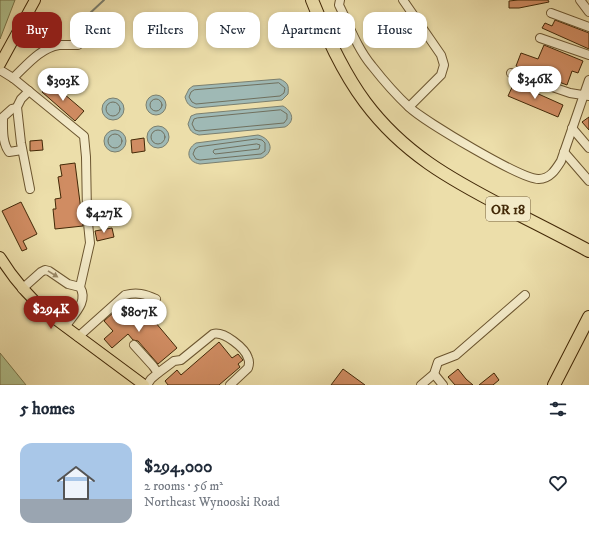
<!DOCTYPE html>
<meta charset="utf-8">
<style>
:root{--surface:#fff;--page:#f6f6f7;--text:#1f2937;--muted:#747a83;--line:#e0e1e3;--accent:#8f2418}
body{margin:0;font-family:"IM FELL DW Pica",serif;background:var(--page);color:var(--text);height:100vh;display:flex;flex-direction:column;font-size:15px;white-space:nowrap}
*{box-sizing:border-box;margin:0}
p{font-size:13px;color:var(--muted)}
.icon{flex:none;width:22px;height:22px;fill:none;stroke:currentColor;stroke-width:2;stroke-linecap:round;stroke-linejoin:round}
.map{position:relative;height:385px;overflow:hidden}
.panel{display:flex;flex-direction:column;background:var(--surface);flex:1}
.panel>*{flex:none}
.banner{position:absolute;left:12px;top:12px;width:565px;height:36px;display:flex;gap:8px}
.price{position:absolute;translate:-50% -34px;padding:0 9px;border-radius:14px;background:#fff;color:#222;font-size:13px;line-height:26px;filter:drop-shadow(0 1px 2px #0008)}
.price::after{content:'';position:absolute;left:50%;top:24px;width:12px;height:9px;margin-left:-6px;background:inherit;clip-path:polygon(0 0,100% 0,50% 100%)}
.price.on{background:var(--accent);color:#fff}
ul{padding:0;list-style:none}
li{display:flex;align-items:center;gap:12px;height:100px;padding:0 20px}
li+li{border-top:1px solid var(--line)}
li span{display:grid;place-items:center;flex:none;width:112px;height:80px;border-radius:12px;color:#555}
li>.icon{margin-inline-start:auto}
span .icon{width:48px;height:48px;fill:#fffc;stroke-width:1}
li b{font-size:17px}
h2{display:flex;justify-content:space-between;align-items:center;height:48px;padding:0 20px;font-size:17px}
.tag{padding:0 14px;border-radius:12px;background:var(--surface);box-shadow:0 2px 6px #0003;font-size:14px;line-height:36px}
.tag.on{background:var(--accent);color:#fff}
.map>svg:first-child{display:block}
.green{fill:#b1c28e;stroke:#7a754a}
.water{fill:#9fb9b5;stroke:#7a7f6f}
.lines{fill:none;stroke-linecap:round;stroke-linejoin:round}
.shore{stroke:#70705e;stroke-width:1}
.stream{stroke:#7a7f6f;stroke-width:2}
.building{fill:#d08c62;stroke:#422807}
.minor-casing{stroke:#6c5630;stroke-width:10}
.major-casing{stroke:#422807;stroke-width:12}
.highway-casing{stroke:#422807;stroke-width:14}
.minor{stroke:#f3eac8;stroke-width:8}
.major{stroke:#ecdeaa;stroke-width:10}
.highway{stroke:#ecdeaa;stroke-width:12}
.oneway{fill:#9a8968}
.labels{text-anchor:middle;stroke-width:4;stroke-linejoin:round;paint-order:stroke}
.shield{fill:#f3eac8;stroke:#776241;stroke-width:1}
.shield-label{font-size:14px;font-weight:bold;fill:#422807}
</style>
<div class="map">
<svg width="589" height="385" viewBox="0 0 589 385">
<rect width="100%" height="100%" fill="#ecdeaa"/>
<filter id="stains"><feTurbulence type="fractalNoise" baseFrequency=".005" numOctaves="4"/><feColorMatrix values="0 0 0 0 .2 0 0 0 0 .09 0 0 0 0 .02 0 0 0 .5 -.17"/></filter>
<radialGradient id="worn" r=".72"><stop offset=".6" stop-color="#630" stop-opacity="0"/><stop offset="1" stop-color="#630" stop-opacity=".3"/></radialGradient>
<g class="green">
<path d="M 0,0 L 15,0 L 0,39 Z"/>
<path d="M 0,353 L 26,385 L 0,385 Z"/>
</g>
<g class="water">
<path d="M 280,79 C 288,83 289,85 288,94 L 282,100 L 196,108 C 189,106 187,104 185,97 L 189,89 L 193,86 Z"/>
<circle cx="156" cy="105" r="10"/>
<circle cx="113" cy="109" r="11"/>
<path d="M 283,106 C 292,111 296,121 285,127 L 199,135 C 192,133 190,131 188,124 L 191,116 L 196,114 Z"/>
<circle cx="158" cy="137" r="11"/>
<circle cx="115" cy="141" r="11"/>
<path d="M 258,135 C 270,138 276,151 262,158 L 200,164 C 187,162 185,150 196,143 Z"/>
</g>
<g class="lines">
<g class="shore">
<path d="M 279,83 L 285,88 L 284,93 L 280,96 L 196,104 L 192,102 L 189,97 L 191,92 L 194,90 Z"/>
<circle cx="156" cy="105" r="6"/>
<circle cx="113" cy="109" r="7"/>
<path d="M 281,110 L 287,114 L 287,119 L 284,123 L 199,131 L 195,130 L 192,124 L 194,119 L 197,118 Z"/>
<circle cx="158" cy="137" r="7"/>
<circle cx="115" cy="141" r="7"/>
<path d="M 257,139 L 262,140 L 265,143 L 265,151 L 261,154 L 200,160 L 196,159 L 193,154 L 195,149 L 198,147 Z"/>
<path d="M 257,144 L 260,145 L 259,149 L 215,154 L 213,152 L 214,150 Z"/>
</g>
<path class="stream" d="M 88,15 L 104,0"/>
</g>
<g class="building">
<path d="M 518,0 L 548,0 L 549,2 L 519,8 L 509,8 L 509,1 Z"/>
<path d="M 555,20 L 589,33 L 589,49 L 542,28 L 545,23 L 552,26 Z"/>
<path d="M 544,45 L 583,61 L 578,73 L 572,71 L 567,85 L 516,66 L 521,53 L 538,59 Z"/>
<path d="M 50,82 L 84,111 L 75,121 L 42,92 Z"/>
<path d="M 514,83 L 563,105 L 558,117 L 508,96 Z"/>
<path d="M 589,117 L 589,130 L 582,122 Z"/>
<path d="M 144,138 L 145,151 L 132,153 L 131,140 Z"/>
<path d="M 42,140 L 43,150 L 30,151 L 30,141 Z"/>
<path d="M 75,163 L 83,226 L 55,229 L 53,209 L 56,209 L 55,199 L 61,198 L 58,177 L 62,176 L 60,165 Z"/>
<path d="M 21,202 L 37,234 L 23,241 L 27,249 L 22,251 L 2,211 Z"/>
<path d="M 112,228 L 114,237 L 97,241 L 95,231 Z"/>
<path d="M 126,301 L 144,322 L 150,316 L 177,348 L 158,364 L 138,341 L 133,340 L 128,334 L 112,348 L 104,339 L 113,331 L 104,321 Z"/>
<path d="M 219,342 L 232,358 L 238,354 L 243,360 L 238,364 L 240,367 L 219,385 L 168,385 L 165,381 L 177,370 L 181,375 Z"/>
<path d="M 343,369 L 365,385 L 331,385 Z"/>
<path d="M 458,369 L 466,379 L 473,385 L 455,385 L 448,377 Z"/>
<path d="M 494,373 L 499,380 L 493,385 L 479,385 Z"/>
</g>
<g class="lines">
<defs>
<g id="minor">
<path d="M 340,0 L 339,5 C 349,25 357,48 372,66 C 383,80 396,95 409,107 C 424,121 522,180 539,179 C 550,179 556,169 561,161 L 589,80"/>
<path d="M 403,0 L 441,55 L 444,65 L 441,75 L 409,107"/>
<path d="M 580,0 L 589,12"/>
<path d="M 551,13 L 589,27"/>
<path d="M 540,38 L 589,55"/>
<path d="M 0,70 L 13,78 L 84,136 L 86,157 L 87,213 L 90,243 L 80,287"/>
<path d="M 511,73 L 570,93 L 589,96"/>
<path d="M 13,78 C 26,66 40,48 59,45 C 65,45 72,45 78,45"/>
<path d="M 29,91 L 21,99 L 17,107 L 21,143 L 30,189"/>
<path d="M 17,108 L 12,109 L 3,117 C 3,128 2,143 9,152 L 22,150"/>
<path d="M 572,128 L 589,148"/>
<path d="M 564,152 L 589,181"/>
<path d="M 22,289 L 41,272 L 45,270 L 49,271 L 68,284 L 80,287 C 89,302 73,315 65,327"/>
<path d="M 78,337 L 125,295 C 137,292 145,294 156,299"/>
<path d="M 134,345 L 153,366 L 158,373"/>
<path d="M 434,374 L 443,385"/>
<path d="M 147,385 L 151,379 L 158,373 L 174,361 L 181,360 L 213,334 C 224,331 245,348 248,358 C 250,362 249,365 248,368 L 230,385"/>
<path d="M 421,385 L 434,374 L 438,362 L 456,355 L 525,295"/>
</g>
<g id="major">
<path d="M 0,64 L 35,0"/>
<path d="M 0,257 C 14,280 31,299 51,316 L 144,385"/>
</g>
<g id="highway">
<path d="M 312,0 C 326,35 342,71 365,102 C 403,153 450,179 506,208 C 533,222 561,236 589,251"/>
<path d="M 554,385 L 589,317"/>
</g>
</defs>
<use href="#minor" class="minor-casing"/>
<use href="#major" class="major-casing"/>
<use href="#highway" class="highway-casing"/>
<use href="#minor" class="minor"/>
<use href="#major" class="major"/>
<use href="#highway" class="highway"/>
</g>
<defs><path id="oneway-solid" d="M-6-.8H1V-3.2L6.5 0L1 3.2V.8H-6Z"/></defs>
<use class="oneway" href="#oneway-solid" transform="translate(53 274) rotate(32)"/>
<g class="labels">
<rect class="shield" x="486" y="197" width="44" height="24" rx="3"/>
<g class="shield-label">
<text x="508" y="214">OR 18</text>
</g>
</g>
<rect width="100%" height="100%" filter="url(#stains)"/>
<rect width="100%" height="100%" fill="url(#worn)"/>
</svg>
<b class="price" style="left:535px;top:100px">$346K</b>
<b class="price" style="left:63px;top:102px">$303K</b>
<b class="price" style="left:104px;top:234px">$427K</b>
<b class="price on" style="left:51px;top:330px">$294K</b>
<b class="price" style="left:139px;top:333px">$807K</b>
<div class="banner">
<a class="tag on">Buy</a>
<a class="tag">Rent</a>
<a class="tag">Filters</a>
<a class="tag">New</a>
<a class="tag">Apartment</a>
<a class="tag">House</a>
</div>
</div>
<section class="panel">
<h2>5 homes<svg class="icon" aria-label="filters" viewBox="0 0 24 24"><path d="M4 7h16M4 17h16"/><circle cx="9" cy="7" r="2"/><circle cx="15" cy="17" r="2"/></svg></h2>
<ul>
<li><span style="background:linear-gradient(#a9c7e8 70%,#9aa5b1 0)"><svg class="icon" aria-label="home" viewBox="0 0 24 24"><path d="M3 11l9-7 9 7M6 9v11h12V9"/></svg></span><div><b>$294,000</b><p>2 rooms · 56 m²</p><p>Northeast Wynooski Road</p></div><svg class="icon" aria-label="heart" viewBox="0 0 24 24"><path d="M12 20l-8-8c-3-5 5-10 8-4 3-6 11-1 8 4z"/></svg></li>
</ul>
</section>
